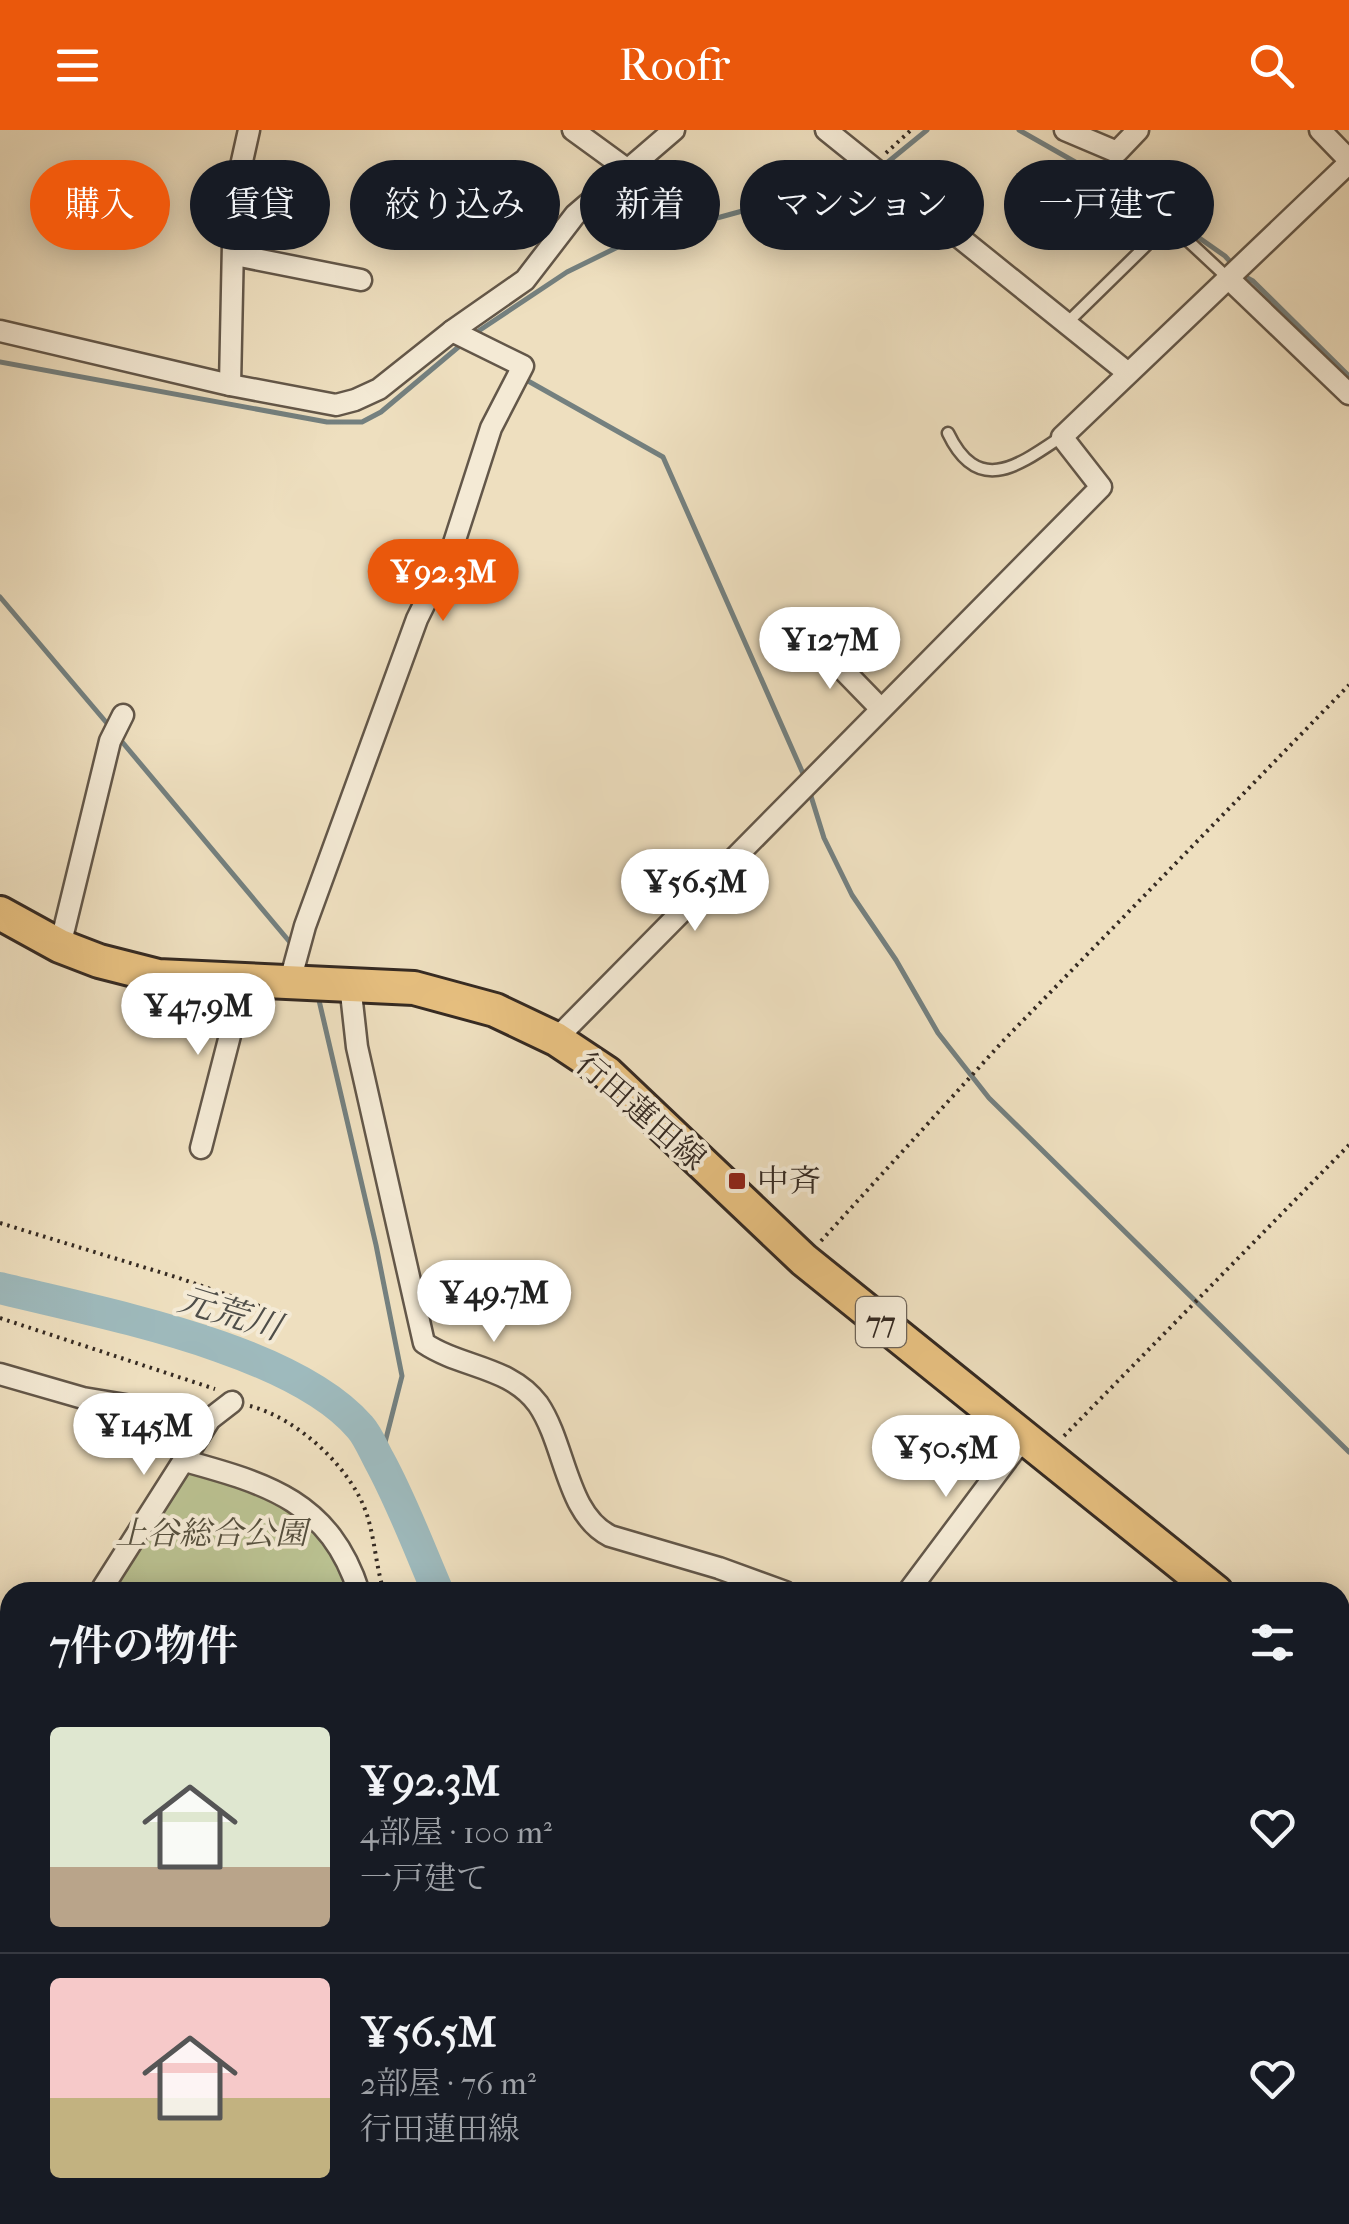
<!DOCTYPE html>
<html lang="ja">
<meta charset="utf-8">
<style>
:root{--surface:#171b24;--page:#20242c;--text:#f1f3f6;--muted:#9ea1a6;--line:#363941;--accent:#ea580c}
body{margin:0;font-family:"IM FELL French Canon","Noto Serif JP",serif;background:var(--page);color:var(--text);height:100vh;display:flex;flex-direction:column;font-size:38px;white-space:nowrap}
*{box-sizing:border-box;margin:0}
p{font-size:32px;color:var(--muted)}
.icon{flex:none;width:55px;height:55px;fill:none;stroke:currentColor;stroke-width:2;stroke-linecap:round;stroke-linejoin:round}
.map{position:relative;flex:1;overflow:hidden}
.sheet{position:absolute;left:0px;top:1452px;width:1350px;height:642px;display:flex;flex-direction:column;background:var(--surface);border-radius:30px 30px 0 0;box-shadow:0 5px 25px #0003}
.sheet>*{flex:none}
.banner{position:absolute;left:30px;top:30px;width:1290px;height:90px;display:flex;gap:20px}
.price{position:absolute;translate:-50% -85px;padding:0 22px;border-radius:35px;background:#fff;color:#222;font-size:32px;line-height:65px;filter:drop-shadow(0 2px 5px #0008)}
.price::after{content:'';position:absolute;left:50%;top:60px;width:30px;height:22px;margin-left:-15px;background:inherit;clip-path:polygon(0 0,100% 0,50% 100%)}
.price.selected{background:var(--accent);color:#fff}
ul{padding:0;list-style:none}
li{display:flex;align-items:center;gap:30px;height:250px;padding:0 50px}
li+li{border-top:2px solid var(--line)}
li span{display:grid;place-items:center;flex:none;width:280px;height:200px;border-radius:10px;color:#555}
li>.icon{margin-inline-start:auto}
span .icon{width:120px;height:120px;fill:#fffc;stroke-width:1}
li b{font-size:42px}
h2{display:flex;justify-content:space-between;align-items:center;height:120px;padding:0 50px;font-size:42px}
.tag{padding:0 35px;border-radius:45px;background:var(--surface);box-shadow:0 5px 25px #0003;font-size:35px;line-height:90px}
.tag.selected{background:var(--accent);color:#fff}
header{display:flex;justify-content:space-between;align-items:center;height:130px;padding:0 50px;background:var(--accent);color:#fff;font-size:45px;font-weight:600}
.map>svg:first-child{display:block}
.green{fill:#bac191;stroke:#78765a;stroke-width:2.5}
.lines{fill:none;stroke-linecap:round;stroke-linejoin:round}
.stream{stroke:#74807f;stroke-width:5}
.river{stroke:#9ebabd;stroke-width:32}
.service-casing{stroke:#635749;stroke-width:15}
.minor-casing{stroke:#635749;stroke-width:25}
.tertiary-casing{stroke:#635749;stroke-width:30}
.primary-casing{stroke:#352a22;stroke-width:38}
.path{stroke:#352a22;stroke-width:4;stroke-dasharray:2.5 5;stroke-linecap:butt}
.service{stroke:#f4ead5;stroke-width:10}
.minor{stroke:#f4ead5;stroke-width:20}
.tertiary{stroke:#f4ead5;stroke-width:25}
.primary{stroke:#e7c080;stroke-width:32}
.poi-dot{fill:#8f2418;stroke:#f4ead5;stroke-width:4}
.labels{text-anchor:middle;stroke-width:8;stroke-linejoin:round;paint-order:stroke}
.shield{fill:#f4ead5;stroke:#6e6458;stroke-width:2.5}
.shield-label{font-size:30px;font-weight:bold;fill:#352a22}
.street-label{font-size:32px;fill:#352a22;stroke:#f4ead5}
.poi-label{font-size:32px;fill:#352a22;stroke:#f4ead5;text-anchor:start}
.park-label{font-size:32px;font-style:italic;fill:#56503e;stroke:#f4ead5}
.water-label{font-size:35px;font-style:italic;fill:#4f4e49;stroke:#f4ead5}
</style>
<header><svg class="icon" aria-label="menu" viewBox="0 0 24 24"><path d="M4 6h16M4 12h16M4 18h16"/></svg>Roofr<svg class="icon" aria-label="search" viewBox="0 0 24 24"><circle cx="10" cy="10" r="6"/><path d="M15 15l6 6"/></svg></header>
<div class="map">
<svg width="1349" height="2094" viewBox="0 0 1349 2094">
<rect width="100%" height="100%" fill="#eedfbf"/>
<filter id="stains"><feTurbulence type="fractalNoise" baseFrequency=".002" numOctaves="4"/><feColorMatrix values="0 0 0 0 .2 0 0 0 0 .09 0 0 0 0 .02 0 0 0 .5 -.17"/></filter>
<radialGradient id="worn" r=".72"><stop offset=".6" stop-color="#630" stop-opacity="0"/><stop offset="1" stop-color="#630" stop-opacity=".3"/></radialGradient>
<g class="green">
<path d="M 185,1331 L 295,1370 L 358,1462 L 100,1462 Z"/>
<path d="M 10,1579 L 10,2085 L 1160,2085 L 1175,2094 L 0,2094 L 0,1589 Z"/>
</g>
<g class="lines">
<g class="stream">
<path d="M 1019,0 L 1158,79 L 1225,126 L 1235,137"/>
<path d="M 883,36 L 927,0"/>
<path d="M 1242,145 L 1253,151 L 1349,246"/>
<path d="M 474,204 L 567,142 L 626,113 L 746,80 L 848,64 L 874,43"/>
<path d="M 0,232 L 327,292 L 362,292 L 381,282 L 462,214"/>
<path d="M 521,247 L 663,327 L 805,648"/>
<path d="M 0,467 L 111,598"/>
<path d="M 118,607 L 294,817"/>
<path d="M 810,663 L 824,708 L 852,765 L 896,830 L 938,903 L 989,968 L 1349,1322"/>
<path d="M 318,866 L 376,1115 L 402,1246 L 380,1332"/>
<path d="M 0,2086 L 8,2094"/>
</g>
<g class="river">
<path d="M 0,1158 C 100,1183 292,1218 360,1297 C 368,1306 373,1319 379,1330 C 402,1372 419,1418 438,1462"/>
<path d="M 1234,2085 L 1248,2094"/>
</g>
<defs>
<g id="service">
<path d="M 1067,193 L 1169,93 L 1228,148"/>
<path d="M 948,303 C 978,366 1018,336 1061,307"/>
</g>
<g id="minor">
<path d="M 573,0 L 628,40"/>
<path d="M 826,0 L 1128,243"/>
<path d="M 1065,0 L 1117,22 L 1138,0"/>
<path d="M 1320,0 L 1349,30"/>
<path d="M 235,125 L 361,150"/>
<path d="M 1228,148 L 1349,264"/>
<path d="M 0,201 L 230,255 L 336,275 L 355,270 L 379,259 L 452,201 L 525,150 L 575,85 L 674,0"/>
<path d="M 230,255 L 234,67 L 249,0"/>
<path d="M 814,510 L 881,579"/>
<path d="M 60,816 L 110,611 L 123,585"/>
<path d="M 290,851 L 305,796 L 417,489 L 453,416 L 491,298 L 523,236 L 452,201"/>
<path d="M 350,854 L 357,917 L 424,1213 C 461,1238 510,1236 538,1274 C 566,1315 566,1384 610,1406 L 719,1438 L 785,1462"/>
<path d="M 556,909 L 1101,357 L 1062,307 L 1349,33"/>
<path d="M 201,1018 L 244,851"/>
<path d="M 0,1244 L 83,1268 L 210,1289"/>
<path d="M 185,1331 C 269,1354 330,1372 359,1462"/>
<path d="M 100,1462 L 210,1289 L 232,1272"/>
<path d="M 908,1462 L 1024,1307"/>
<path d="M 0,1596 L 10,1589"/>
</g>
<path id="tertiary" d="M 868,2085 L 870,2094"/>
<g id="primary">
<path d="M 0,783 L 60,816 L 99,831 L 158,846 L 414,858 L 495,880 L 556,909 L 607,943 L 804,1130 L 1216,1462"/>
<path d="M 1340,1561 L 1349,1567"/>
</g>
</defs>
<use href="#service" class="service-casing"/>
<use href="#minor" class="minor-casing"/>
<use href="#tertiary" class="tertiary-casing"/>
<use href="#primary" class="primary-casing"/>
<g class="path">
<path d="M 886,23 L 911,0"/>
<path d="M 0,1093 L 179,1148 L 288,1186"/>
<path d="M 821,1111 L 1004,910 L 1349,555"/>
<path d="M 0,1188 L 215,1259"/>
<path d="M 250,1276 C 297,1288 352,1338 367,1385 C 375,1410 376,1437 384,1462"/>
<path d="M 1064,1306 L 1349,1015"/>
<path d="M 1340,1486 L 1349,1477"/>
<path d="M 0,1787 L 10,1780"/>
<path d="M 0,1914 L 10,1924"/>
<path d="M 0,1971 L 10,1960"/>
<path d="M 0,1979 L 10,1989"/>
<path d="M 0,2003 L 9,2002"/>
<path d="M 1340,2077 L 1349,2082"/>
<path d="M 332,2085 L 335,2094"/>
<path d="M 1160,2085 L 1175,2094"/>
<path d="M 61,2094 L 64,2085"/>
<path d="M 770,2094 L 775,2085"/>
</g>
<use href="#service" class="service"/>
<use href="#minor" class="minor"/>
<use href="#tertiary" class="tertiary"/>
<use href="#primary" class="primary"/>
</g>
<rect class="poi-dot" x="727" y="1041" width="20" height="20" rx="5"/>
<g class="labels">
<rect class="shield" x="856" y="1167" width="50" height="50" rx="8"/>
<g class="shield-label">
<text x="881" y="1202">77</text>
</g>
<g class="street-label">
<text transform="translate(641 981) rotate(41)" y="11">行田蓮田線</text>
</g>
<g class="poi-label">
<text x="757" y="1062">中斉</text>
</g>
<g class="park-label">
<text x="211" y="1414">上谷総合公園</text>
</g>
<g class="water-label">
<text transform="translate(230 1183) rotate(17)" y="12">元荒川</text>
</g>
</g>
<rect width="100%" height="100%" filter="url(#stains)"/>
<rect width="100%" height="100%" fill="url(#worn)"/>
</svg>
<b class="price selected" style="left:443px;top:494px">¥92.3M</b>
<b class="price" style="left:830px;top:562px">¥127M</b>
<b class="price" style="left:695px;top:804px">¥56.5M</b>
<b class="price" style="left:198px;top:928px">¥47.9M</b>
<b class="price" style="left:494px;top:1215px">¥49.7M</b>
<b class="price" style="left:144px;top:1348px">¥145M</b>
<b class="price" style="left:946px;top:1370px">¥50.5M</b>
<div class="banner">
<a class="tag selected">購入</a>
<a class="tag">賃貸</a>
<a class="tag">絞り込み</a>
<a class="tag">新着</a>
<a class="tag">マンション</a>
<a class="tag">一戸建て</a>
</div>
<section class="sheet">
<h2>7件の物件<svg class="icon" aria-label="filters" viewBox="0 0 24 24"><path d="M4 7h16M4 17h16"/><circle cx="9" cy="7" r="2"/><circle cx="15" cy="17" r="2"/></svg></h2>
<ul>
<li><span style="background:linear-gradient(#dfe7d0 70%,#b9a48a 0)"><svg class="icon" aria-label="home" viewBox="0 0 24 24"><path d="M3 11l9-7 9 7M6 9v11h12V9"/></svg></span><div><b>¥92.3M</b><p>4部屋 · 100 m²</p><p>一戸建て</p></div><svg class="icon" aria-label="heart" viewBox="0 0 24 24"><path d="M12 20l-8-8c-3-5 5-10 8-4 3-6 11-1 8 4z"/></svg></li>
<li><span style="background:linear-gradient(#f6c9c9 60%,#c2b280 0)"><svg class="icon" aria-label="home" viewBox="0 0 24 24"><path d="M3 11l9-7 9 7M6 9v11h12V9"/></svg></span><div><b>¥56.5M</b><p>2部屋 · 76 m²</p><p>行田蓮田線</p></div><svg class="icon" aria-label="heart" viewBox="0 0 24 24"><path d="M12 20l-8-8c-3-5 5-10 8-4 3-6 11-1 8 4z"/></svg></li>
</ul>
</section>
</div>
